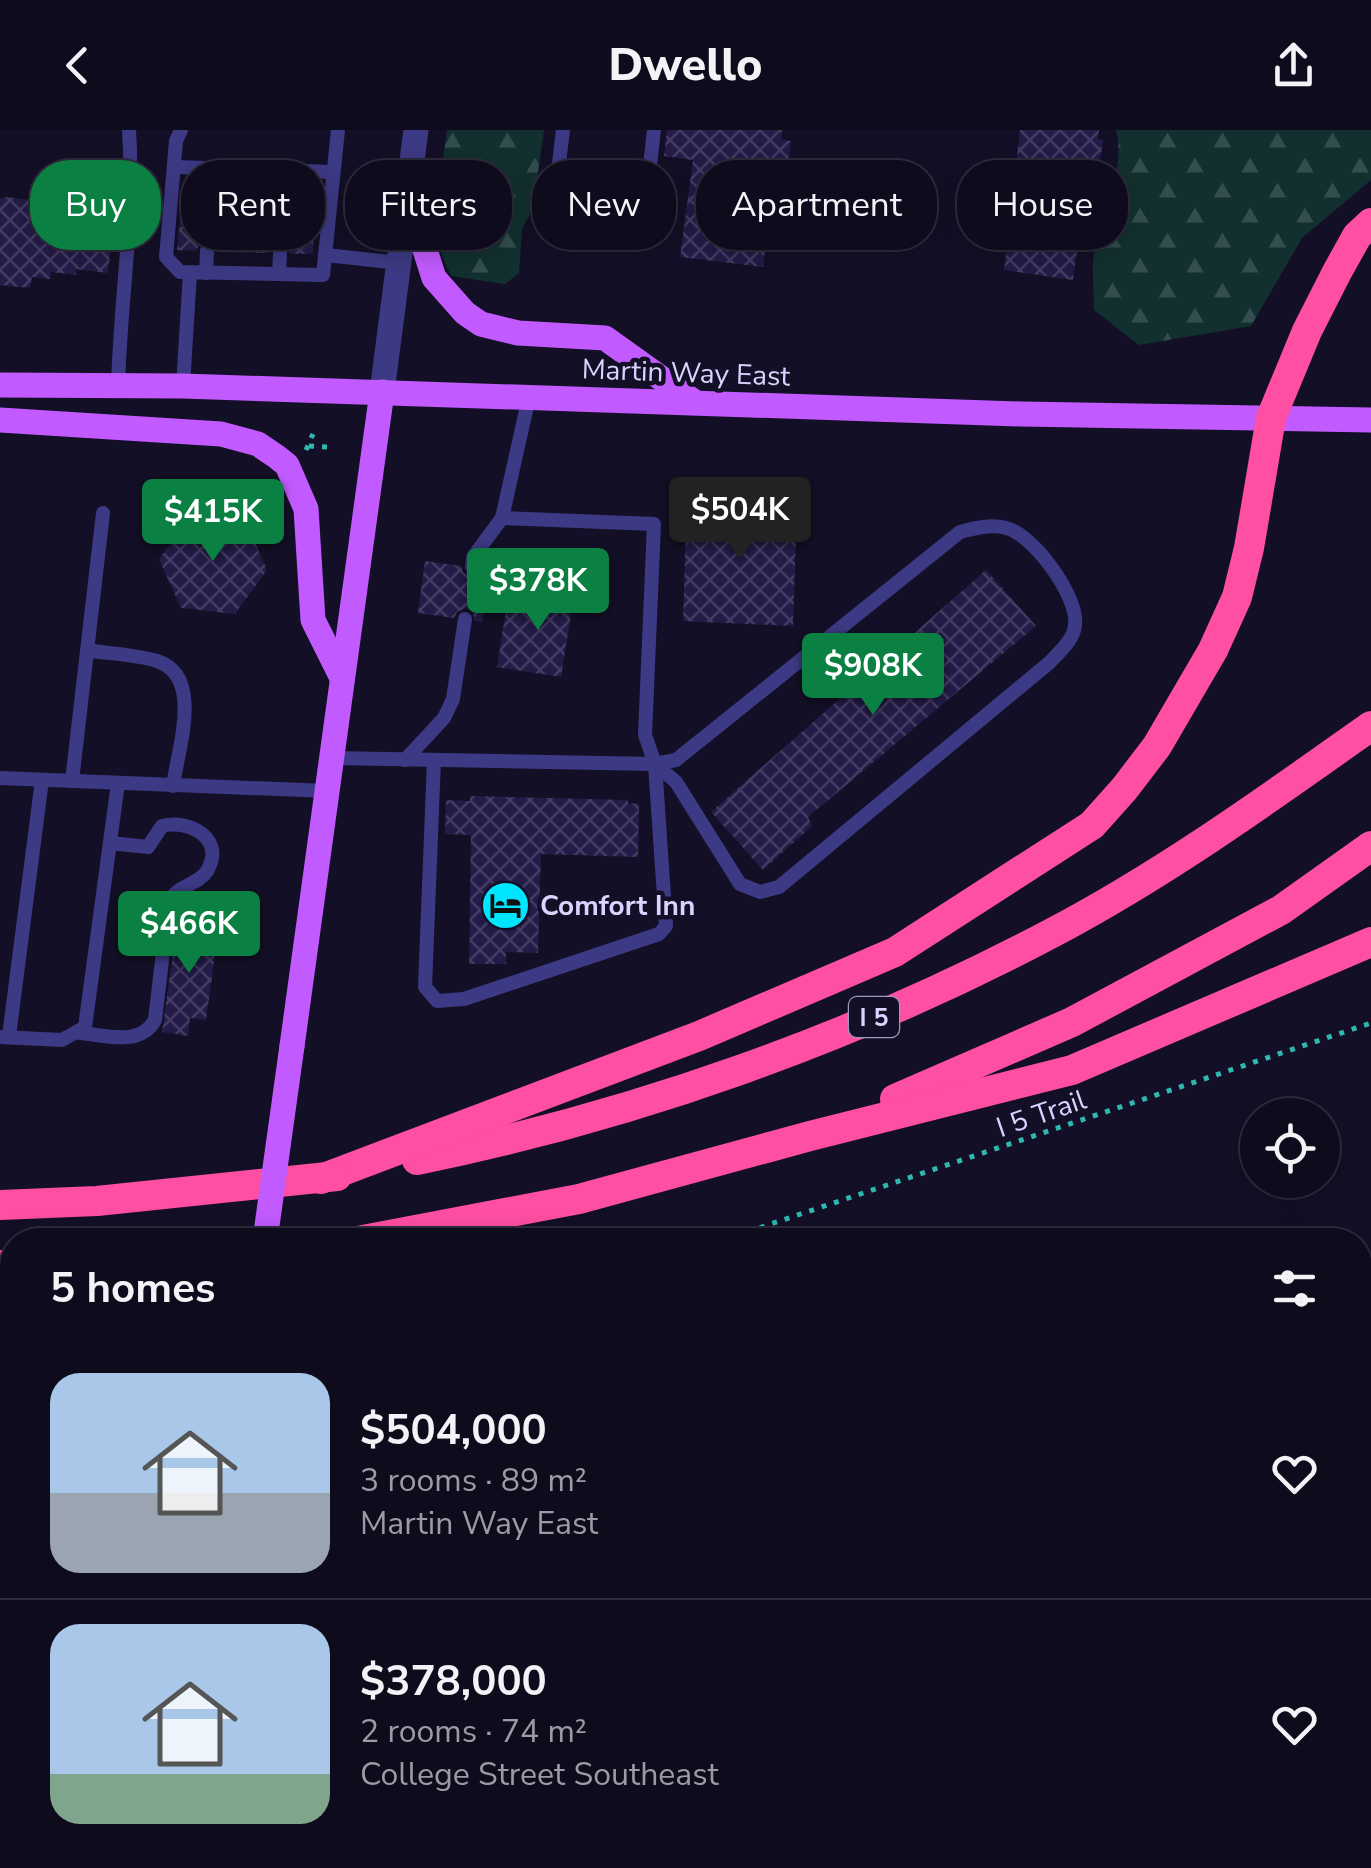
<!DOCTYPE html>
<meta charset="utf-8">
<style>
:root{--surface:#0e0b1c;--page:#171425;--text:#f1f3f6;--muted:#9b9ba3;--line:#2e2b3b;--accent:#0b8043}
body{margin:0;font-family:"Nunito Sans",sans-serif;background:var(--page);color:var(--text);height:100vh;display:flex;flex-direction:column;font-size:38px;white-space:nowrap}
*{box-sizing:border-box;margin:0}
p{font-size:32px;color:var(--muted)}
.icon{flex:none;width:55px;height:55px;fill:none;stroke:currentColor;stroke-width:2;stroke-linecap:round;stroke-linejoin:round}
.map{position:relative;flex:1;overflow:hidden}
.details{position:absolute;left:0px;top:1098px;width:1372px;height:642px;display:flex;flex-direction:column;background:var(--surface);border-radius:40px 40px 0 0;box-shadow:0 5px 25px #0003,0 0 0 2px var(--line)}
.details>*{flex:none}
.top-card{position:absolute;left:30px;top:30px;width:1312px;height:90px;display:flex;gap:20px}
.fabs{position:absolute;left:1240px;top:968px;display:grid;gap:20px}
.fabs a{display:grid;place-items:center;width:100px;height:100px;border-radius:50%;background:var(--surface);box-shadow:0 5px 25px #0003,0 0 0 2px var(--line);font-size:50px}
.price{position:absolute;translate:-50% -85px;padding:0 22px;border-radius:10px;background:var(--accent);color:#fff;font-size:32px;line-height:65px;filter:drop-shadow(0 2px 5px #0008)}
.price::after{content:'';position:absolute;left:50%;top:60px;width:30px;height:22px;margin-left:-15px;background:inherit;clip-path:polygon(0 0,100% 0,50% 100%)}
.price.on{background:#222;color:#fff}
ul{padding:0;list-style:none}
li{display:flex;align-items:center;gap:30px;height:250px;padding:0 50px}
li+li{border-top:2px solid var(--line)}
li span{display:grid;place-items:center;flex:none;width:280px;height:200px;border-radius:30px;color:#555}
li>.icon{margin-inline-start:auto}
span .icon{width:120px;height:120px;fill:#fffc;stroke-width:1}
li b{font-size:42px}
h2{display:flex;justify-content:space-between;align-items:center;height:120px;padding:0 50px;font-size:42px}
.tag{padding:0 35px;border-radius:40px;background:var(--surface);box-shadow:0 5px 25px #0003,0 0 0 2px var(--line);font-size:35px;line-height:90px}
.tag.on{background:var(--accent);color:#fff}
header{display:flex;justify-content:space-between;align-items:center;height:130px;padding:0 50px;background:var(--surface);font-size:45px;font-weight:800}
.map>svg:first-child{display:block}
.forest{fill:url(#forest-firs)}
.building{fill:url(#building-cross-hatch)}
.lines{fill:none;stroke-linecap:round;stroke-linejoin:round}
.path{stroke:#2fb8b0;stroke-width:5;stroke-dasharray:5 8;stroke-linecap:butt}
.service{stroke:#3d3a85;stroke-width:14}
.minor{stroke:#3d3a85;stroke-width:25}
.tertiary{stroke:#3d3a85;stroke-width:25}
.primary{stroke:#c25bff;stroke-width:25}
.motorway{stroke:#ff4fa3;stroke-width:30}
.primary-bridge{stroke:#c25bff;stroke-width:25}
.labels{text-anchor:middle;stroke-width:9;stroke-linejoin:round;paint-order:stroke}
.shield{fill:#130f26;stroke:#9e99be;stroke-width:2.5}
.shield-label{font-size:25px;font-weight:bold;fill:#d9d4ff}
.street-label{font-size:28px;fill:#d9d4ff;stroke:#130f26}
.poi-label{font-size:28px;font-weight:bold;fill:#d9d4ff;stroke:#130f26;text-anchor:start}
</style>
<header><svg class="icon" aria-label="back" viewBox="0 0 24 24"><path d="M15 5l-7 7 7 7"/></svg>Dwello<svg class="icon" aria-label="share" viewBox="0 0 24 24"><path d="M12 15V3M7 8l5-5 5 5M5 13v7h14v-7"/></svg></header>
<div class="map">
<svg width="1371" height="1738" viewBox="0 0 1371 1738">
<defs>
<pattern id="forest-firs" width="22" height="20" patternUnits="userSpaceOnUse" patternTransform="scale(2.5)"><rect width="22" height="20" fill="#12302f"/><path d="M5 1l3.5 6h-7zM16 11l3.5 6h-7z" fill="#344d4e"/></pattern>
<pattern id="building-cross-hatch" width="8" height="8" patternUnits="userSpaceOnUse" patternTransform="scale(2.5)"><rect width="8" height="8" fill="#241b47"/><path d="M0 0l8 8M0 8l8-8" fill="none" stroke="#433b63"/></pattern>
</defs>
<rect width="100%" height="100%" fill="#130f26"/>
<g class="forest">
<path d="M 447,0 L 544,0 L 533,78 L 522,99 L 519,143 L 505,154 L 451,146 L 432,102 Z"/>
<path d="M 1116,0 L 1371,0 L 1371,50 L 1302,108 L 1251,196 L 1139,215 L 1094,180 C 1094,159 1091,136 1095,116 C 1103,82 1126,34 1116,0 Z"/>
</g>
<g class="building">
<path d="M 667,0 L 782,0 L 781,10 L 791,11 L 785,60 L 772,58 L 763,137 L 680,127 L 693,30 L 664,26 Z"/>
<path d="M 1020,0 L 1099,0 L 1098,9 L 1103,10 L 1094,73 L 1090,73 L 1086,105 L 1079,104 L 1073,150 L 1004,140 Z"/>
<path d="M 6,67 L 115,80 L 108,143 L 76,139 L 76,145 L 51,142 L 50,149 L 32,147 L 30,158 L 0,155 L 0,69 Z"/>
<path d="M 182,68 L 199,69 L 203,77 L 210,80 L 218,76 L 221,69 L 271,71 L 276,79 L 283,82 L 293,72 L 314,73 L 313,124 L 291,124 L 286,116 L 280,113 L 272,118 L 269,123 L 218,122 L 213,113 L 206,110 L 199,115 L 196,121 L 177,120 Z"/>
<path d="M 687,368 L 797,372 L 793,496 L 683,491 Z"/>
<path d="M 193,383 L 245,390 L 267,440 L 235,484 L 181,478 L 159,429 Z"/>
<path d="M 425,431 L 461,436 L 463,442 L 470,447 L 477,446 L 482,439 L 488,440 L 482,492 L 475,491 L 472,481 L 466,478 L 457,482 L 454,488 L 418,483 Z"/>
<path d="M 986,440 L 1036,496 L 808,687 L 812,696 L 763,740 L 711,682 Z"/>
<path d="M 554,456 L 575,459 L 561,547 L 497,537 L 506,480 Z"/>
<path d="M 470,666 L 628,670 L 628,673 L 639,674 L 638,727 L 541,724 L 538,823 L 506,822 L 506,834 L 469,834 L 471,705 L 445,704 L 446,670 L 470,671 Z"/>
<path d="M 184,781 L 210,785 L 205,824 L 215,825 L 206,890 L 190,888 L 188,906 L 162,902 L 174,816 L 179,817 Z"/>
</g>
<g class="lines">
<g class="path">
<path d="M 309,316 L 327,317"/>
<path d="M 306,320 L 313,304"/>
<path d="M 723,1110 L 1371,893"/>
</g>
<g class="service">
<path d="M 181,0 L 176,11 L 166,127 L 180,142 L 323,145 L 338,0"/>
<path d="M 563,0 L 554,75 L 562,100 C 582,111 628,118 643,98 L 654,0"/>
<path d="M 174,37 L 333,42"/>
<path d="M 210,69 L 212,38"/>
<path d="M 282,71 L 283,41"/>
<path d="M 326,125 L 399,133"/>
<path d="M 206,143 L 207,121"/>
<path d="M 279,144 L 280,124"/>
<path d="M 183,256 L 190,142"/>
<path d="M 118,257 C 120,171 135,86 129,0"/>
<path d="M 472,437 L 473,427 L 502,388 L 529,267"/>
<path d="M 87,520 C 109,524 135,524 157,531 C 204,546 178,618 173,656"/>
<path d="M 332,628 L 655,634 L 676,630 L 960,402 C 975,398 991,394 1006,398 C 1033,404 1079,467 1075,495 C 1074,510 1059,522 1049,533 L 779,757 L 760,762 L 740,754 L 676,652 L 655,634"/>
<path d="M 405,630 L 444,588 L 453,569 L 465,489"/>
<path d="M 434,630 L 425,857 L 437,871 L 464,869 L 659,804 L 666,796 L 655,634 L 645,605 L 654,394 L 502,388"/>
<path d="M 0,648 L 327,661"/>
<path d="M 72,651 L 103,383"/>
<path d="M 80,903 C 106,905 140,917 155,890 L 169,771 C 178,755 198,755 207,741 C 226,709 190,689 162,696 L 148,717 L 110,713"/>
<path d="M 9,906 L 42,650"/>
<path d="M 0,907 L 62,910 L 85,897 L 118,653"/>
<path d="M 0,1380 L 9,1381 L 0,1483"/>
</g>
<path class="minor" d="M 469,1728 L 471,1738"/>
<g class="tertiary">
<path d="M 382,262 L 416,0"/>
<path d="M 0,1660 L 12,1662"/>
</g>
<g class="primary">
<path d="M 406,79 L 419,101 L 434,148 L 465,183 L 481,194 L 518,203 L 605,208 L 693,271"/>
<path d="M 0,255 L 183,256 L 1021,284 L 1371,290"/>
<path d="M 0,290 L 221,304 L 258,314 L 277,327 L 287,335 L 306,379 L 313,490 L 342,548"/>
<path d="M 292,916 L 382,262"/>
<path d="M 183,1738 L 184,1728"/>
</g>
<g class="motorway">
<path d="M 895,969 L 1072,892 L 1281,780 L 1371,716"/>
<path d="M 417,1030 C 637,985 854,908 1052,803 C 1164,744 1268,669 1371,596"/>
<path d="M 321,1049 L 699,906 L 895,822 L 1092,695 L 1125,658 L 1157,616 L 1213,520 L 1237,467 L 1249,418 L 1271,288 L 1307,201 L 1337,142 L 1357,106 L 1371,93"/>
<path d="M 0,1075 L 97,1071 L 337,1046"/>
<path d="M 363,1110 L 579,1069 L 810,1006 L 1072,940 L 1371,812"/>
<path d="M 0,1135 L 12,1135"/>
</g>
<path class="primary-bridge" d="M 265,1110 L 292,916"/>
</g>
<defs>
<symbol id="hotel-disc" viewBox="-11 -11 22 22"><circle r="9.5" fill="#00e5ff" stroke="#130f26"/><path d="M-6-4.5h1.5V1H6V5H4.5V3h-9V5H-6ZM-4 0a1.8 1.8 0 1 1 3.6 0ZM.5 0V-2.5h3Q6-2.5 6 0Z" fill="#111"/></symbol>
</defs>
<g fill-rule="evenodd">
<use href="#hotel-disc" x="478" y="748" width="55" height="55"/>
</g>
<g class="labels">
<rect class="shield" x="849" y="867" width="50" height="40" rx="8"/>
<g class="shield-label">
<text x="874" y="896">I 5</text>
</g>
<g class="street-label">
<text transform="translate(686 242) rotate(2)" y="10">Martin Way East</text>
<text transform="translate(1041 983) rotate(-19)" y="10">I 5 Trail</text>
</g>
<g class="poi-label">
<text x="540" y="785">Comfort Inn</text>
</g>
</g>
</svg>
<div class="fabs">
<a><svg class="icon" aria-label="locate" viewBox="0 0 24 24"><circle cx="12" cy="12" r="6"/><path d="M12 2v4M12 18v4M2 12h4M18 12h4"/></svg></a>
</div>
<b class="price on" style="left:740px;top:432px">$504K</b>
<b class="price" style="left:213px;top:434px">$415K</b>
<b class="price" style="left:538px;top:503px">$378K</b>
<b class="price" style="left:873px;top:588px">$908K</b>
<b class="price" style="left:189px;top:846px">$466K</b>
<div class="top-card">
<a class="tag on">Buy</a>
<a class="tag">Rent</a>
<a class="tag">Filters</a>
<a class="tag">New</a>
<a class="tag">Apartment</a>
<a class="tag">House</a>
</div>
<section class="details">
<h2>5 homes<svg class="icon" aria-label="filters" viewBox="0 0 24 24"><path d="M4 7h16M4 17h16"/><circle cx="9" cy="7" r="2"/><circle cx="15" cy="17" r="2"/></svg></h2>
<ul>
<li><span style="background:linear-gradient(#a9c7e8 60%,#9aa5b1 0)"><svg class="icon" aria-label="home" viewBox="0 0 24 24"><path d="M3 11l9-7 9 7M6 9v11h12V9"/></svg></span><div><b>$504,000</b><p>3 rooms · 89 m²</p><p>Martin Way East</p></div><svg class="icon" aria-label="heart" viewBox="0 0 24 24"><path d="M12 20l-8-8c-3-5 5-10 8-4 3-6 11-1 8 4z"/></svg></li>
<li><span style="background:linear-gradient(#a9c7e8 75%,#7fa58c 0)"><svg class="icon" aria-label="home" viewBox="0 0 24 24"><path d="M3 11l9-7 9 7M6 9v11h12V9"/></svg></span><div><b>$378,000</b><p>2 rooms · 74 m²</p><p>College Street Southeast</p></div><svg class="icon" aria-label="heart" viewBox="0 0 24 24"><path d="M12 20l-8-8c-3-5 5-10 8-4 3-6 11-1 8 4z"/></svg></li>
</ul>
</section>
</div>
